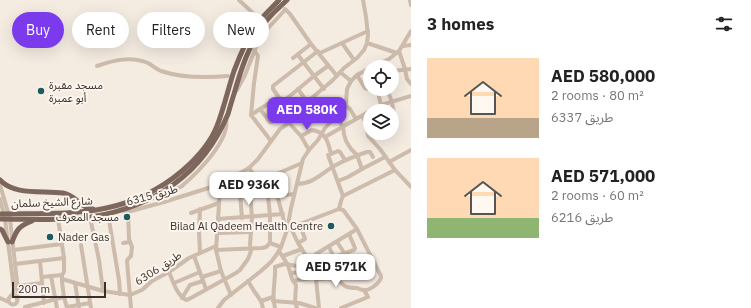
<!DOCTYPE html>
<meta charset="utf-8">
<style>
:root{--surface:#fff;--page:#f2f2f2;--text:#222;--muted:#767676;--accent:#7c3aed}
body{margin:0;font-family:"IBM Plex Sans","Noto Sans Arabic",sans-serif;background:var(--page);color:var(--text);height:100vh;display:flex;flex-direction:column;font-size:15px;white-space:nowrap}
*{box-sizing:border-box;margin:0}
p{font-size:13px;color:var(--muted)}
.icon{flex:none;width:22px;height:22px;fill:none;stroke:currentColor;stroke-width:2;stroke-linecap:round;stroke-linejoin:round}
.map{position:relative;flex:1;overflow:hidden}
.drawer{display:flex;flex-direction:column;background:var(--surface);width:340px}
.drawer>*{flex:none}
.banner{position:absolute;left:12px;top:12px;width:339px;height:36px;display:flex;gap:8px}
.controls{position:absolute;left:363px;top:60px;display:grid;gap:8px}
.controls a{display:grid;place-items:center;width:36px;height:36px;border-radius:50%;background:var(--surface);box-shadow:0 4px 16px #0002;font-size:20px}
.scale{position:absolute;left:12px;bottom:10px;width:94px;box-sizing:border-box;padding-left:4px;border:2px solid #3b302b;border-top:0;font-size:11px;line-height:14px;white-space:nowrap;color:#3b302b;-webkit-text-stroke:3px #fbf5ee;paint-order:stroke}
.price{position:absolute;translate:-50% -34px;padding:0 9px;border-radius:8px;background:#fff;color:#222;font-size:13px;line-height:26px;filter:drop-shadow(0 1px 2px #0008)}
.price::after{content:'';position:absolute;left:50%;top:24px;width:12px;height:9px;margin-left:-6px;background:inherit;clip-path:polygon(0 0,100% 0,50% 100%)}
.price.current{background:var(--accent);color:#fff}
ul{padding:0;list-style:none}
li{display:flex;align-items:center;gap:12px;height:100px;padding:0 16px}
li span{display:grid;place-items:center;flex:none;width:112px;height:80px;border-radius:0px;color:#555}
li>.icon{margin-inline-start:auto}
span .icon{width:48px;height:48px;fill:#fffc;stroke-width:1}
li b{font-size:17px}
h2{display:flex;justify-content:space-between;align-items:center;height:48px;padding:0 16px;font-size:17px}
.chip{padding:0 14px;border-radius:18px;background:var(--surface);box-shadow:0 4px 16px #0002;font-size:14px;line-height:36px}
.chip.current{background:var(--accent);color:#fff}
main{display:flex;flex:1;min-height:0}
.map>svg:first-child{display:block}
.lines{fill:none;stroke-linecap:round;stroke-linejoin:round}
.minor{stroke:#cdbbac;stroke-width:4}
.major{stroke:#7d675c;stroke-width:5}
.poi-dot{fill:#1f5a5e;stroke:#fbf5ee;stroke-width:1.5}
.labels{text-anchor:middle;stroke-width:4;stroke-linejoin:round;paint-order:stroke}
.poi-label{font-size:11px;fill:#3b302b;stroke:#fbf5ee;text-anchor:start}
.street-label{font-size:11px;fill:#3b302b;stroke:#fbf5ee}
</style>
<main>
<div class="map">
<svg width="411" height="308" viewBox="0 0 411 308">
<rect width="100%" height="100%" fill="#f4ebe1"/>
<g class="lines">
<g class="minor">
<path d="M 239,0 L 255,15 L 258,23"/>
<path d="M 410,0 L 411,5"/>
<path d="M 285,9 L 290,14 L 311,44 L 337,76"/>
<path d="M 342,43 L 354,60"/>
<path d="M 367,43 L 397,53"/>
<path d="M 403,46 L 411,45"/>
<path d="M 254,51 L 256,53 L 258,56 L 254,83 L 251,115 L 271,141"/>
<path d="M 318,51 L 273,86 L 273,89 L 280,99 L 282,101 L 285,100 L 314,76 L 328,66"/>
<path d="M 399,51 L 405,69 L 407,79 L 411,84"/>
<path d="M 320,53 L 368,31"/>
<path d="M 298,55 L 324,89"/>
<path d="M 293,58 L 311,44"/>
<path d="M 97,66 C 114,60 131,56 148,63 C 152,65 156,69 161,71 C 182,78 206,78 228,76"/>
<path d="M 372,67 L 389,59 L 399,51 L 411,31"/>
<path d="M 392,71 L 411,69"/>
<path d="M 340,72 L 351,81"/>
<path d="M 357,75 L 365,88 L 368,89 L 370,88"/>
<path d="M 298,89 L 307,102"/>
<path d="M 377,89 L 381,105"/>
<path d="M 387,89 L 392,102 L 396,128"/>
<path d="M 237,90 L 245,75 L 258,42 L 269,27 L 285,10"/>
<path d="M 345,105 L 350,109 L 356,119"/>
<path d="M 370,111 L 381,105 L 411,96"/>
<path d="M 251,115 L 260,109 L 268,104 L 269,104 L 279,116 L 272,122 L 270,122 L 260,109"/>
<path d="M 336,116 L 343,127 L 344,134 L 346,141 L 351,149 L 357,155 L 362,169"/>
<path d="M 362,116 L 366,123 L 368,136 L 380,149 L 395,170 L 411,187"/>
<path d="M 289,123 L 301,136 L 309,150"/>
<path d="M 301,136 L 312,130 C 326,132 328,141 331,154 L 338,151 L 340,152 L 345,160"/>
<path d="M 325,137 L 370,111"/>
<path d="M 328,155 L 343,196"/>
<path d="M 389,162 L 411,150"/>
<path d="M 249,168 C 252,172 255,177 257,182 C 258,184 259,188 260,191 C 266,198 286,195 294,194"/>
<path d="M 272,176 L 284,221"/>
<path d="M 257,181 L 265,179 L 302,163"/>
<path d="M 338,181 L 348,177 L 362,169 L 385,157"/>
<path d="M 221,184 L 241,191"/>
<path d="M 297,184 C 313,184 322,173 334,166 C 345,160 355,156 367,152 L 370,152 L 373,157"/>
<path d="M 0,185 L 10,219 L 18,291 L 17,299"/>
<path d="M 219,185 L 220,189 L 216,250 L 221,271 L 231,295"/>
<path d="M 246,191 L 249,184 L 255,179"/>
<path d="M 0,199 L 5,219 L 14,289 L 13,294 L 11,296"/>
<path d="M 164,202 C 164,201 164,200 165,199 C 166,196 178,188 182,186 C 197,173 231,140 226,118"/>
<path d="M 339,209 L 343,210 L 344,211 L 357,229 L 381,276 L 381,278 C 379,283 370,291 364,290 C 361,290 359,289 357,288 C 353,288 348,288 345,286 C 334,279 333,266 320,262 L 316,254 L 357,229"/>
<path d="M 339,209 L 341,201 L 343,196 L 395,170"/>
<path d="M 120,210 L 126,211 L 131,211 L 164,202 L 221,184 L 249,168 L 258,159 L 280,129 L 296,118 L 307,102 L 333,80 L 344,68 L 357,58 L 364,50 L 367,43 L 368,35 L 366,17 L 363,0"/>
<path d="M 128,211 L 129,239 L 132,247 L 131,256 L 128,259 L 127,261 L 131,308"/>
<path d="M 191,213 L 219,203"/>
<path d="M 108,214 L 119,280 L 120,294"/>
<path d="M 90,217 L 99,260 L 103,291"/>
<path d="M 58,219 L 64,258 L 64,272 L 62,275 L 62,282 L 64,297 L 67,308"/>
<path d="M 218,219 L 283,214"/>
<path d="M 289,224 L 298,243 L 313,267 L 316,279 L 319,308"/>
<path d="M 289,224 L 292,225 L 300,224 L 339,209"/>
<path d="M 217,233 L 251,232"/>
<path d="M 337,242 L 345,254"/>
<path d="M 123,243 L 130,242"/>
<path d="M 270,243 L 281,247"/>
<path d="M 298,243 L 305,239 L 300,224"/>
<path d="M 81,245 L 91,308"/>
<path d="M 329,247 L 341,272"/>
<path d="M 13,250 L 62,244"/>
<path d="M 216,250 L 262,248 L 266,247 L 270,243 L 270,216 L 268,195"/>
<path d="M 279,251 L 288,265 L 292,279 L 296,285 L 295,302 L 297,308"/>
<path d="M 200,253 L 199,231 L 200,209"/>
<path d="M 194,256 L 206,289"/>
<path d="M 283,256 L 302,249"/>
<path d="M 40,261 L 44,303"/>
<path d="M 15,264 L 64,258"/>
<path d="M 275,267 L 284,264 L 297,266 L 320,262 L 354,250 L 355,248 L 349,234"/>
<path d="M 275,267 C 276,281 271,294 275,308"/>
<path d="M 169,272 C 173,281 176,294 186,300 L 189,299 L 236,273 L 240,270 L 248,259 L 251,251 L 250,245 L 252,217 L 250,194 L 246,191 L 241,191 L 240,194 L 242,218"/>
<path d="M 291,273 L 332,270"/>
<path d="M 51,276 L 57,308"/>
<path d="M 42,277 L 62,275"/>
<path d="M 202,277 L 221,271"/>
<path d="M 62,279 L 103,291 L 130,295 L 142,290 L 152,281 L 169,272 L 189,258 L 216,246"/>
<path d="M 316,279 L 336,278"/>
<path d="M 248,281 L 254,291 L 261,301 L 263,308"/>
<path d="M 293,281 L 315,277"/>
<path d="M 75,283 L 79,308"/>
<path d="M 174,283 L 200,272"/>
<path d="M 18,286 L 42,283"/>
<circle cx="13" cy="300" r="4.5"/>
<path d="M 0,298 L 9,302"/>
<path d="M 182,298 L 190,285 L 203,281"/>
<path d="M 261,301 L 273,297"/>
<path d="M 273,301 L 299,303 L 315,308"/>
<path d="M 25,307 L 64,297"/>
<path d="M 67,307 L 90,303"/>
<path d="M 218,308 L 224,300 L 261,271 L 271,262 L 277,254 L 281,247 L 287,230 L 291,208 L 303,159 L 309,150 L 318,140 L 325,128 L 342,110 L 346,103 L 347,89 L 351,81 L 357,75 L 370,68"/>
<path d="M 341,308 L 368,297 L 364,290"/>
</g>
<g class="major">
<path d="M 0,180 C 14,196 44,190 63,193 C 76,195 80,208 93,209"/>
<path d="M 0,214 C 68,213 125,219 182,171 C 196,159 210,144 217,126 C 224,108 228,89 234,71 C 240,55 247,38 257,24 C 263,16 272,8 279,0"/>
<path d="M 0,219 C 30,219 61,221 91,217 C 154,207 203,174 228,114 C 230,107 232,100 234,94 C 241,69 249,45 264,24 C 270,15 279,8 287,0"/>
<path d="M 0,229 L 2,230 L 8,242"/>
<path d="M 12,242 C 17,229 19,226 32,221"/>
</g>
</g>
<g class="poi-dot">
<circle cx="41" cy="91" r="4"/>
<circle cx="127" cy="217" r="4"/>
<circle cx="331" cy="226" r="4"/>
<circle cx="50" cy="237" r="4"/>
</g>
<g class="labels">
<g class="poi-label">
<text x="49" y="89">مسجد مقبرة<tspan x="49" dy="13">أبو عمبرة</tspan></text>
<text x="119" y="221" text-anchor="end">مسجد المعرف</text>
<text x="323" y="230" text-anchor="end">Bilad Al Qadeem Health Centre</text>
<text x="58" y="241">Nader Gas</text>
</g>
<g class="street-label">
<text transform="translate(152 195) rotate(-15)" y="4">طريق 6315</text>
<text transform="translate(52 202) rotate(-2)" y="4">شارع الشيخ سلمان</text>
<text transform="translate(158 268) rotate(-33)" y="4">طريق 6306</text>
</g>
</g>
</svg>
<div class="controls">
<a><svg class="icon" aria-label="locate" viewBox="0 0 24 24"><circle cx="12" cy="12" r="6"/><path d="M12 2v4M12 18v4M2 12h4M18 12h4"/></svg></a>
<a><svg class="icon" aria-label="layers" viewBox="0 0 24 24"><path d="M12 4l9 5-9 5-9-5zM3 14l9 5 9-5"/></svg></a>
</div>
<div class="scale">200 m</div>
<b class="price current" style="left:307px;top:131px">AED 580K</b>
<b class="price" style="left:249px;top:206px">AED 936K</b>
<b class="price" style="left:336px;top:288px">AED 571K</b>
<div class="banner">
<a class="chip current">Buy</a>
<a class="chip">Rent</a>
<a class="chip">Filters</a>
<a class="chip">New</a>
</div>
</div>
<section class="drawer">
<h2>3 homes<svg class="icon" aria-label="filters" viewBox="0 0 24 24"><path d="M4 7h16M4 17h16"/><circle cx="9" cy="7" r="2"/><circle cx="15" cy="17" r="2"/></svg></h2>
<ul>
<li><span style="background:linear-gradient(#ffd9b3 75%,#b9a48a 0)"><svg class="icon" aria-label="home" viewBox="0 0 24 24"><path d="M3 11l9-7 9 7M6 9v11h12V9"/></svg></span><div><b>AED 580,000</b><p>2 rooms · 80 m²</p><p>طريق 6337</p></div></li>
<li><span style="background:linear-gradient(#ffd9b3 75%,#8fb573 0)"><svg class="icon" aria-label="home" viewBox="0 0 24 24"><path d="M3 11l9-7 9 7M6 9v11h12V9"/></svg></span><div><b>AED 571,000</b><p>2 rooms · 60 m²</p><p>طريق 6216</p></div></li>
</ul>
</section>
</main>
